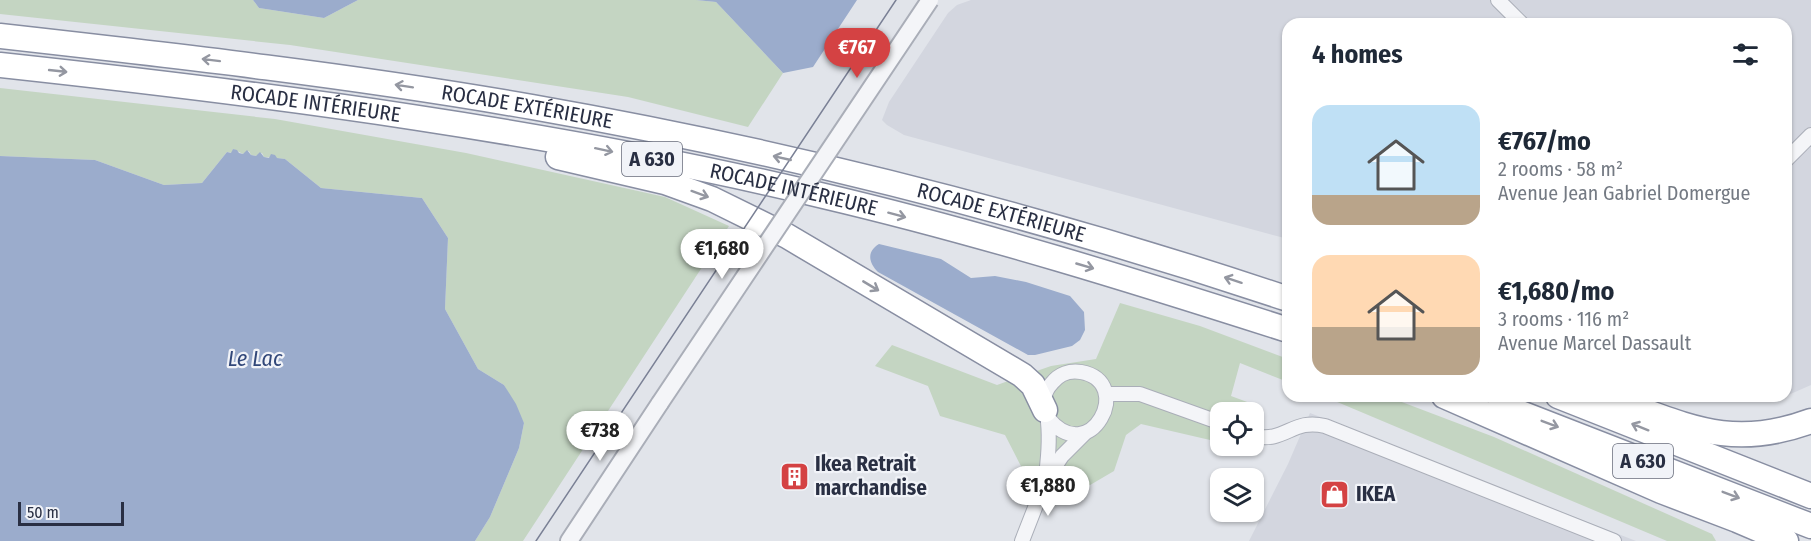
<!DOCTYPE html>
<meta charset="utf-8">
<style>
:root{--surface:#fff;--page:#f6f6f7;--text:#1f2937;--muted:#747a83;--accent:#d44243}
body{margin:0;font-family:"Fira Sans Condensed",sans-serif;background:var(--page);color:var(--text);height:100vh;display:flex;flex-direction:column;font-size:22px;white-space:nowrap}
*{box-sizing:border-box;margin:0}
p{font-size:20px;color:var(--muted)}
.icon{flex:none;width:33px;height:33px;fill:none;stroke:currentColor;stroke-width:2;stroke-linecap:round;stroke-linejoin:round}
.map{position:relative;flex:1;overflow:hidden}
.panel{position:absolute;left:1282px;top:18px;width:510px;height:384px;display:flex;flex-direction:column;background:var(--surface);border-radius:18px;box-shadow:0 2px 4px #0004}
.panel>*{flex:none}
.tools{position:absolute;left:1210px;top:402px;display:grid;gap:12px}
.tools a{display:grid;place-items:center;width:54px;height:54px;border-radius:12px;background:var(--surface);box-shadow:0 2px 4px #0004;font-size:30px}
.scale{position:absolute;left:18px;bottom:15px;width:106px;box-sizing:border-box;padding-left:6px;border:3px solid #292f43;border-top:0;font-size:16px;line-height:21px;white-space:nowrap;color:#292f43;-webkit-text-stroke:4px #f1f3f8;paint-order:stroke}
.price{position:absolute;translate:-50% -51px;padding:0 14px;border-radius:21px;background:#fff;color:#222;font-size:20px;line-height:39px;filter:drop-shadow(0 2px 3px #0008)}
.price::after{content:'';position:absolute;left:50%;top:36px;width:18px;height:14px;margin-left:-9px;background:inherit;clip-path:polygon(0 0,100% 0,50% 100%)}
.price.selected{background:var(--accent);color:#fff}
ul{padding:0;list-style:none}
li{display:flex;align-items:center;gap:18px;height:150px;padding:0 30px}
li span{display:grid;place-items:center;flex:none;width:168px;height:120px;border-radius:18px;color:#555}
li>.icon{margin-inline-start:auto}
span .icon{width:72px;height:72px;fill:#fffc;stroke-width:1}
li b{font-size:26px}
h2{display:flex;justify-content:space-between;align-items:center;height:72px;padding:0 30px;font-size:26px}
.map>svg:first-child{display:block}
.built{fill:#d3d6df}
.green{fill:#c4d5c2}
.water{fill:#9baccc}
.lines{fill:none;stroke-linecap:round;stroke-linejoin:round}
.minor-casing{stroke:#aaaeb8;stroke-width:16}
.tertiary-casing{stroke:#aaaeb8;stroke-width:20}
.motorway-casing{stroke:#888ea2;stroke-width:27}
.minor{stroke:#f4f5f8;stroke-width:14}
.tertiary{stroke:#f4f5f8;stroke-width:16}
.motorway{stroke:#fff;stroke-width:24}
.tram{stroke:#7a8095;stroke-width:1.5}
.tertiary-bridge-casing{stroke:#aaaeb8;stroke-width:20;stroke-linecap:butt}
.tertiary-bridge{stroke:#f4f5f8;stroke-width:16}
.oneway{stroke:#9497a1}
.labels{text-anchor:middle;stroke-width:4.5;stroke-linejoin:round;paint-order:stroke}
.shield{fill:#f1f3f8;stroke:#656a79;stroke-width:1.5}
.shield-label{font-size:20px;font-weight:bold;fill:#292f43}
.street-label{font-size:21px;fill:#292f43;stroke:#f1f3f8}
.poi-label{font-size:21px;font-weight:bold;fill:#292f43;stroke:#f1f3f8;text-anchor:start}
.water-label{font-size:22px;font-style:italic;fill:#314779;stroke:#f1f3f8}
</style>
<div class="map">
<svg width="1811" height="541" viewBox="0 0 1811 541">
<rect width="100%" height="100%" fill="#e1e4ea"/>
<g class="built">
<path d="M 971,0 L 1811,0 L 1811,385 L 1786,396 L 1786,24 L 1288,24 L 1288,239 L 904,135 L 887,125 L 882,120 L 889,102 L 948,13 L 957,5 Z"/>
<path d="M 1310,413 L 1636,541 L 1249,541 L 1288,464 Z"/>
</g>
<g class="green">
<path d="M 0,0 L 253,0 L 259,8 L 324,18 L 358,0 L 696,0 L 716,2 L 783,73 L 748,127 L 628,97 L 290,45 L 0,14 Z"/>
<path d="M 0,88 L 275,119 L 466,153 L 665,197 L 729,226 L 523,541 L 475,541 L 490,517 L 519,448 L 524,423 L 504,385 L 478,369 L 445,309 L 448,238 L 422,198 L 321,188 L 285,159 L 264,157 L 262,153 L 256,156 L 251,155 L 249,151 L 243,154 L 233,149 L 232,153 L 227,152 L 202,183 L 164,185 L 95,160 L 0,156 Z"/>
<path d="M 1120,303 L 1200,326 L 1288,359 L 1288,382 L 1240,363 L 1231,396 L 1258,406 L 1254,415 L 1254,412 L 1221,412 L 1221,435 L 1210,440 L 1141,424 L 1126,435 L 1114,471 L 1068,498 L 1023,470 L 1005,435 L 940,416 L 928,386 L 875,366 L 892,345 L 997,385 L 1051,366 L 1096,359 Z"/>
<path d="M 1323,396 L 1386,396 L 1494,437 L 1712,534 L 1716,541 L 1667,541 Z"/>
</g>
<g class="water">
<path d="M 253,0 L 358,0 L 324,18 L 259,8 Z"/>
<path d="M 696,0 L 857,0 L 813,67 L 783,73 L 716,2 Z"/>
<path d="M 233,149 L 237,150 L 239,153 L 243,154 L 247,150 L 251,155 L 256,156 L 260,152 L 264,157 L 269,158 L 271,154 L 275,155 L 277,158 L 285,159 L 321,188 L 422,198 L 448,238 L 445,309 L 478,369 L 504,385 L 516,404 L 524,423 L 519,448 L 490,517 L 475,541 L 0,541 L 0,156 L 95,160 L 164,185 L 202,183 L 227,152 L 231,153 Z"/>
<path d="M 879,244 L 941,259 L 971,278 L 995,276 L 1026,282 L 1070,296 L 1084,312 L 1085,330 L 1080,340 L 1072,346 L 1035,355 L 1028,355 L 878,272 C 869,263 866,252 879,244 Z"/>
</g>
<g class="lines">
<defs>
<g id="minor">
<path d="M 1498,0 L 1522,24"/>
<path d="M 1786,160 L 1811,135"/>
<path d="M 1106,394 L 1140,394 L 1221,423"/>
<path d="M 1254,436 C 1286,443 1292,418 1325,426 L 1614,541"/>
<path d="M 1045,482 C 1048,462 1050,442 1048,422 C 1048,414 1043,407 1044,399 C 1045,393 1048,387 1052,383 C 1059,374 1070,370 1081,372 C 1136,382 1090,470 1048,418"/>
<path d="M 1022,541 L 1045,482 L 1062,456 L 1085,433"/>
</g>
<path id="tertiary" d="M 569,541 L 660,403"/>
<g id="motorway">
<path id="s1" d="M 0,36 C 178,56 355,76 532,107 C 788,152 1041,216 1288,299"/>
<path id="s2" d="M 0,65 C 277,95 553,131 824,196 C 981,233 1135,281 1288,330"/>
<path d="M 558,157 L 665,182 L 712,199 L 787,236 L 1022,375 L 1033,385 L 1045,410"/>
<path d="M 1444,396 L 1661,491 L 1737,520 L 1786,541"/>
<path d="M 1558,396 L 1811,496"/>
<path d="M 1605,397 C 1683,423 1727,452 1811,421"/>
<path d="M 1500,405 L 1811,526"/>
</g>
</defs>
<use href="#minor" class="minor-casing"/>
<use href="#tertiary" class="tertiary-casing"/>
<use href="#motorway" class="motorway-casing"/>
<use href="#minor" class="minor"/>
<use href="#tertiary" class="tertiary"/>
<use href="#motorway" class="motorway"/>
<path class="tram" d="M 536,541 L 896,0"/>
<defs>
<path id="tertiary-bridge" d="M 660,403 L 930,0"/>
</defs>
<use href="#tertiary-bridge" class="tertiary-bridge-casing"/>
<use href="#tertiary-bridge" class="tertiary-bridge"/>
</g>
<defs><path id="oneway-shaft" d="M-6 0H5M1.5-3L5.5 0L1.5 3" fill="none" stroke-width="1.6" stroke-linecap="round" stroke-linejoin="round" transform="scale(1.5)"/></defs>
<g class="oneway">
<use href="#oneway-shaft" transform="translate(211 60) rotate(-173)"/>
<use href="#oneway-shaft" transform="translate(58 71) rotate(6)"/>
<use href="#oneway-shaft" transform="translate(404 86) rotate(-171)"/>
<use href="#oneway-shaft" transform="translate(604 150) rotate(12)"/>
<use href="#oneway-shaft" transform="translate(782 158) rotate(-167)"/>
<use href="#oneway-shaft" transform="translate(700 194) rotate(20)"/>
<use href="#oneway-shaft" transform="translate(897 215) rotate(15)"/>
<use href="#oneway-shaft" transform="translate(1085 266) rotate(16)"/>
<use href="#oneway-shaft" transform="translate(1233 280) rotate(-162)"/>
<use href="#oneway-shaft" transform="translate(871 286) rotate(31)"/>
<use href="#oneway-shaft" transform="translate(1550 424) rotate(21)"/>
<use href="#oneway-shaft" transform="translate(1640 427) rotate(-158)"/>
<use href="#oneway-shaft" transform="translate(1731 495) rotate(21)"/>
</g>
<defs>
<symbol id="building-square" viewBox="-11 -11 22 22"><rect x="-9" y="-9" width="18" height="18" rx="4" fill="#d44243" stroke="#f1f3f8"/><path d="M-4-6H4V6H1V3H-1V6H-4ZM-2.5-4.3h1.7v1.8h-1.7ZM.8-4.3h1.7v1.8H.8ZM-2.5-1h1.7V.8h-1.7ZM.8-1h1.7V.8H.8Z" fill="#fff"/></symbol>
<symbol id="shop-square" viewBox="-11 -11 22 22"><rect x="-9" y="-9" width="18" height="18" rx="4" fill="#d44243" stroke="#f1f3f8"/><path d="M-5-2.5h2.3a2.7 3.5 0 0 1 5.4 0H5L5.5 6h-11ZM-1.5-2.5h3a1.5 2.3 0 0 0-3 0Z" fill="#fff"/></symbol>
</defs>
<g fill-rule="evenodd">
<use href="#building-square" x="778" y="460" width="33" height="33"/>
<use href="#shop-square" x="1318" y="478" width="33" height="33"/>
</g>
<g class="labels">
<g class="shield">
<rect x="622" y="142" width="60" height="34" rx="4.5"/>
<rect x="1613" y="444" width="60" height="34" rx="4.5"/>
</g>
<g class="shield-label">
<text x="652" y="166">A 630</text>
<text x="1643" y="468">A 630</text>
</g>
<g class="street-label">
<text dy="7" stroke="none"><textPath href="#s2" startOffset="318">ROCADE INTÉRIEURE</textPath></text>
<text dy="7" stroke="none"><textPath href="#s1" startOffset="532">ROCADE EXTÉRIEURE</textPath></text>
<text dy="7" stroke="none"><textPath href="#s2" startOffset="804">ROCADE INTÉRIEURE</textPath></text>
<text dy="7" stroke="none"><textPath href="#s1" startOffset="1018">ROCADE EXTÉRIEURE</textPath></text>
</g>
<g class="poi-label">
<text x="815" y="471">Ikea Retrait<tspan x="815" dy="24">marchandise</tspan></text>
<text x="1356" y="501">IKEA</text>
</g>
<g class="water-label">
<text x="255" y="366">Le Lac</text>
</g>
</g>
</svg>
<div class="tools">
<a><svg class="icon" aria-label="locate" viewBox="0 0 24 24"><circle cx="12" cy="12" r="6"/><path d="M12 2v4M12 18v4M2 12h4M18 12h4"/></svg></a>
<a><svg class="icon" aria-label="layers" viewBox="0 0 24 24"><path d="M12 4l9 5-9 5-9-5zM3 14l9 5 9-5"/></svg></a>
</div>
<div class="scale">50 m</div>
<b class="price selected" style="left:857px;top:79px">€767</b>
<b class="price" style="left:722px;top:280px">€1,680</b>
<b class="price" style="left:600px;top:462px">€738</b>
<b class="price" style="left:1048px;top:517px">€1,880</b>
<section class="panel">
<h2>4 homes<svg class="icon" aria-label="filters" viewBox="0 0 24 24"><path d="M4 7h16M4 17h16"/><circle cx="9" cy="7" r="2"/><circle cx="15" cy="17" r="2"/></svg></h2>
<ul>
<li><span style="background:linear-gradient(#bfe0f5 75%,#b9a48a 0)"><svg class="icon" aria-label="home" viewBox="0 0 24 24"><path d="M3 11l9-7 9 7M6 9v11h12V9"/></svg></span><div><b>€767/mo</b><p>2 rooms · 58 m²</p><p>Avenue Jean Gabriel Domergue</p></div></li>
<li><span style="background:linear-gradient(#ffd9b3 60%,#b9a48a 0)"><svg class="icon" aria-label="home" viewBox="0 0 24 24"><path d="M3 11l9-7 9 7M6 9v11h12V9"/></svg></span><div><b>€1,680/mo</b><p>3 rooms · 116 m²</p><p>Avenue Marcel Dassault</p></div></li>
</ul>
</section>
</div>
